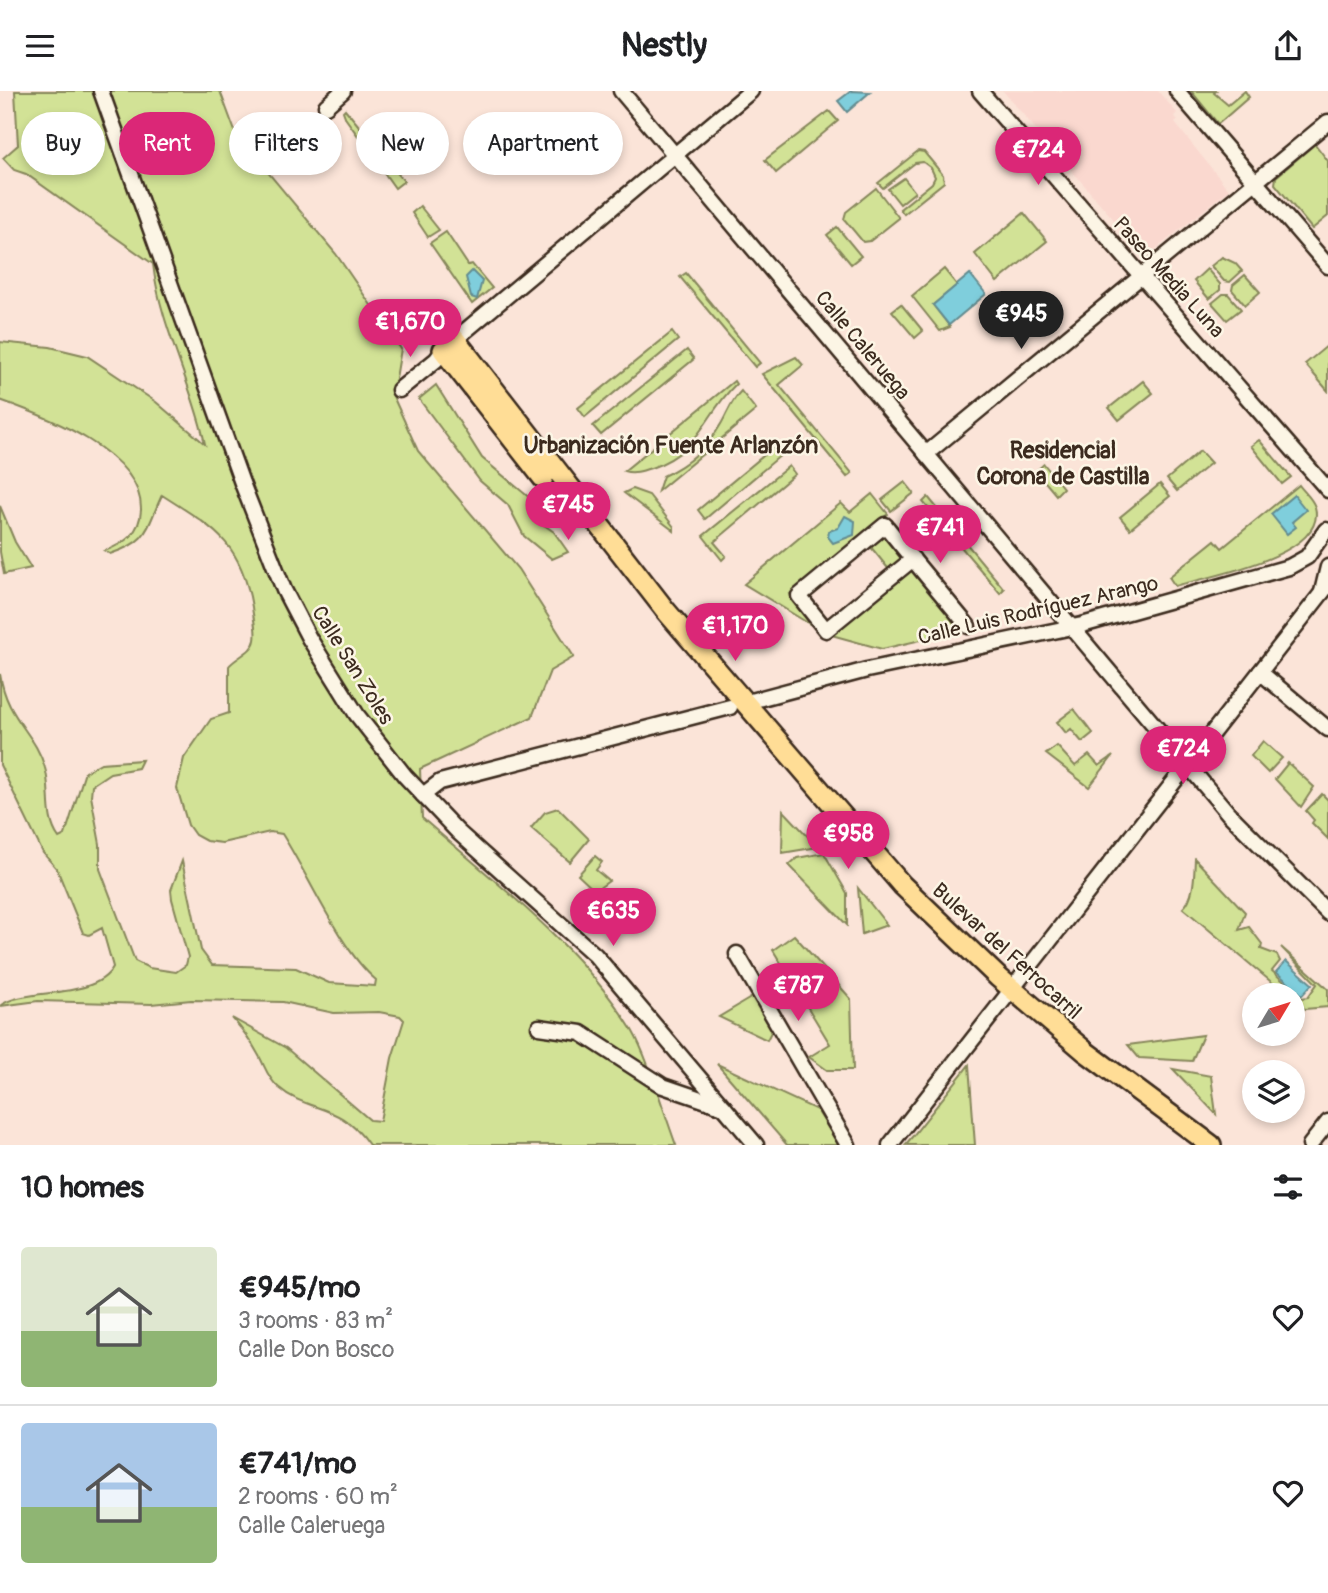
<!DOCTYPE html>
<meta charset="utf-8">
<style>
:root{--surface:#fff;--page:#f2f2f2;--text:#202124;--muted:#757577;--line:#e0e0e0;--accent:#db2777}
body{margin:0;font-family:Pangolin,sans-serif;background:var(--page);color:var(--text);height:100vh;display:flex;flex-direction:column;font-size:26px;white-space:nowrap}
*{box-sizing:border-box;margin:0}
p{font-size:23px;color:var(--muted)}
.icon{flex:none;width:38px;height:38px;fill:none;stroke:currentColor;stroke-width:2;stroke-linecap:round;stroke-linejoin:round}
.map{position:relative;height:1054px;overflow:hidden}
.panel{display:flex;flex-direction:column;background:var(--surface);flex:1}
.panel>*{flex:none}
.banner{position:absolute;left:21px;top:21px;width:700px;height:63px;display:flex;gap:14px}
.needle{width:46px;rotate:52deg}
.controls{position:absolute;left:1242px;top:892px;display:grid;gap:14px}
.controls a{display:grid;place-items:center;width:63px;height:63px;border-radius:50%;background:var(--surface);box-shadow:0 4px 10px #0003;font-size:35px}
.price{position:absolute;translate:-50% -60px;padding:0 16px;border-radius:24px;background:var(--accent);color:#fff;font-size:23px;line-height:46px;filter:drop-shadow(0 2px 4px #0008)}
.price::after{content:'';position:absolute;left:50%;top:42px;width:21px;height:16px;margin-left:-10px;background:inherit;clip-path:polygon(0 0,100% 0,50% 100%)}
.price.current{background:#222;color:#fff}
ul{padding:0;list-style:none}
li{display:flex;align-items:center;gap:21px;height:175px;padding:0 21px}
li+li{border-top:2px solid var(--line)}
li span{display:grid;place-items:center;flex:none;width:196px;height:140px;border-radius:7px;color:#555}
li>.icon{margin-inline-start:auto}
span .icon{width:84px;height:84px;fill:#fffc;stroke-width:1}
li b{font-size:30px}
h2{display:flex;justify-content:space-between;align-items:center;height:84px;padding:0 21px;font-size:30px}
.pill{padding:0 24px;border-radius:32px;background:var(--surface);box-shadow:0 4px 10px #0003;font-size:24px;line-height:63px}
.pill.current{background:var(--accent);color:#fff}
header{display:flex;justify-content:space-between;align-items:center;height:91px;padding:0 21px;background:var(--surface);font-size:32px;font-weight:700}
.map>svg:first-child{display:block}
.built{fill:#fad8cf}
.green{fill:#d2e296;stroke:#86865a;stroke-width:2}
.water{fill:#7fcedc;stroke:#648c90;stroke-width:2}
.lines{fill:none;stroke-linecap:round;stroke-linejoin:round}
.minor-casing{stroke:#3b2a1e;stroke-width:19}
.major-casing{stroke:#3b2a1e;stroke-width:24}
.minor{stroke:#fcf5e5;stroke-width:14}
.major{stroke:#ffdd96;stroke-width:19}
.labels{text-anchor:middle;stroke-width:5;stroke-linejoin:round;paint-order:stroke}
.street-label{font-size:21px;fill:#3b2a1e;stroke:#fcf5e5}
.neighbourhood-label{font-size:23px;font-weight:bold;fill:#3b2a1e;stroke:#fcf5e5}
</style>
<header><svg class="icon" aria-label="menu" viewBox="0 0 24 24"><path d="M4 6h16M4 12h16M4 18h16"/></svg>Nestly<svg class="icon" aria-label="share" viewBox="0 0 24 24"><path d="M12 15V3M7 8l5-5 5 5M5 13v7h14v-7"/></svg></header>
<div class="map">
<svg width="1328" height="1054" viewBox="0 0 1328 1054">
<rect width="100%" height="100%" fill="#fbe4d8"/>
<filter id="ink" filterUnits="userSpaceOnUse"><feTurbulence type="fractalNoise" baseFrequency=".0143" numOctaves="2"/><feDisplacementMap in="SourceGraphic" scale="14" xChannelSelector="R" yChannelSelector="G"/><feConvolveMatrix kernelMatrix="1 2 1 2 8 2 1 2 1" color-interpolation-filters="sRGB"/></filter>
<g filter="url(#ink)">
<path class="built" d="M 1003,0 L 1158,0 L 1177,22 L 1174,25 L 1178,29 L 1175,32 L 1229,99 L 1146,166 Z"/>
<g class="green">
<path d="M 15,0 L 220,0 L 236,43 L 336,163 L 401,258 L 393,305 L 418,360 L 518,478 L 574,566 L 550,580 L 532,626 L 420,678 L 422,727 C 496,792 579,854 632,939 C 648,966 664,1022 676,1054 L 369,1054 C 339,1010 309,1023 278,996 C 267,986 265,975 258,963 C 251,950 242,938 232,927 L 286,957 L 370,1029 L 380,1030 L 392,967 L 404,929 L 400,925 L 379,921 L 334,922 L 283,911 L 191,909 L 151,913 L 38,910 L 0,915 C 21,896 95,910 113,876 L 102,837 L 89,844 L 83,842 L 57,778 L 43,762 L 0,674 L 0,583 C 7,629 35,641 45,677 C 52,699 44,727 59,747 L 65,744 L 85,681 L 101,672 L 142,669 L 138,677 L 110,682 L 92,694 L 91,705 L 100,753 L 100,778 L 135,870 L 149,877 L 176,881 L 186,874 L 188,866 L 172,808 L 171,799 L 182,770 L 201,859 L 212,874 L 296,877 L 329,892 L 375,895 L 376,889 C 340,859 309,785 282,743 L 270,741 L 222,752 L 206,750 L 195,744 L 188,734 L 177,697 L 184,667 L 211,628 L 229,622 L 229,575 C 236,566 253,561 255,549 C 257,539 253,526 252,516 C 241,451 215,438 162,404 C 146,438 150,450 110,463 L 105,460 C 125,452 140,442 141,419 C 142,361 45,325 0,309 L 0,251 L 50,256 L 87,265 L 156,311 L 205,353 C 192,292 160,235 153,173 L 26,83 L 14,79 L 3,67 L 18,54 Z"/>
<path d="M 1191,0 L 1216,0 L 1214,2 L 1228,14 L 1245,0 L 1249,6 L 1218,33 Z"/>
<path d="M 345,18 L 404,90 L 395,97 L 346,28 L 343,20 Z"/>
<path d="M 829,20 L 838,30 L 776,82 L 765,69 Z"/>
<path d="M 1315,53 L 1328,70 L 1328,125 L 1312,138 L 1275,93 L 1276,86 Z"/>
<path d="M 918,60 L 924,61 L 943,84 L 944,91 L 904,123 L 900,118 L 932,92 L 935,86 L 931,77 L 923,71 L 915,72 L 883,97 L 878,92 Z"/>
<path d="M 904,87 L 915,101 L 900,113 L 888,98 Z"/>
<path d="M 876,97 L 899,127 L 870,150 L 863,151 L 844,128 L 846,121 Z"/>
<path d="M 420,115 L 439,139 L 428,146 L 412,122 Z"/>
<path d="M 1024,122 L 1047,150 L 997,191 L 975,163 Z"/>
<path d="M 837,136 L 861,165 L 851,173 L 827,144 Z"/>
<path d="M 446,141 L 468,174 L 472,173 L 492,197 L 472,213 L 430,152 Z"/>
<path d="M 1222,166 L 1235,172 L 1242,180 L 1230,191 L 1224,190 L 1211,175 Z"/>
<path d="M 944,178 L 957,194 L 933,214 L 950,236 L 940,240 L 912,205 Z"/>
<path d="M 1207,178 L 1220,193 L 1220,199 L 1209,208 L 1194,190 Z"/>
<path d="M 686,182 L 760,272 L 755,276 L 680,186 Z"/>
<path d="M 1245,184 L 1260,201 L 1245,214 L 1232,199 L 1233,194 Z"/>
<path d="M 1223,203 L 1228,203 L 1241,218 L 1227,229 L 1212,212 Z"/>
<path d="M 901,213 L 923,240 L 915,247 L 892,220 Z"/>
<path d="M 672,241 L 678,249 L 585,326 L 578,317 Z"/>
<path d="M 1328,254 L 1328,300 L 1305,273 Z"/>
<path d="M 687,259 L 694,268 L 601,344 L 593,335 Z"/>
<path d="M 796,266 L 803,274 L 779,294 L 852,382 L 847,386 L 762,283 Z"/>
<path d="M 734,290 L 736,293 C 703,325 702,359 651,377 C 642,380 633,383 624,380 Z"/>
<path d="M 1143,290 L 1153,302 L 1119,329 L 1109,317 Z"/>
<path d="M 436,294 L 482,367 L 531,408 L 540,431 L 554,441 L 568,461 L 552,468 L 524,445 L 508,414 L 480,390 L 419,308 Z"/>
<path d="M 741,300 L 756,319 L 658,400 L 663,385 C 687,374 708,356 721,333 C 728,321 731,310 741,300 Z"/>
<path d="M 1259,349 L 1291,386 L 1282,393 L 1251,355 Z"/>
<path d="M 774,356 L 781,364 L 705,428 L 698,419 Z"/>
<path d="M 1200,360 L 1211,372 L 1177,400 L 1167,388 Z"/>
<path d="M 1044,373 L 1063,397 L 1056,404 L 1036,380 Z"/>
<path d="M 789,375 L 795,383 L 714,451 L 726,465 L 722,469 L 703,445 Z"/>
<path d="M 905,391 L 914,402 L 891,420 L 882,409 Z"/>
<path d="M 1160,393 L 1170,405 L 1130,438 L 1120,426 Z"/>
<path d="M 1299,394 C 1304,401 1312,407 1315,416 C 1328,465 1206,486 1175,495 L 1169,486 L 1215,449 L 1222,457 Z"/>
<path d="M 632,398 L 649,404 L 674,436 L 674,440 L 624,402 Z"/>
<path d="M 872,403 L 888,423 L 790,503 L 821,540 L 744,493 L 841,412 L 850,421 Z"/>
<path d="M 928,406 L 1004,498 L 1000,502 L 923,411 Z"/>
<path d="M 0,415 L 15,451 L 31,477 L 4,483 L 0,461 Z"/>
<path d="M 885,442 L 907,468 L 891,481 L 870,455 Z"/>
<path d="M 911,474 L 965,539 L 882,558 L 828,543 Z"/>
<path d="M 1074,618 L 1093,642 L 1082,651 L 1071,638 L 1066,642 L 1057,631 Z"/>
<path d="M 1263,650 L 1282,667 L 1268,682 L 1251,665 Z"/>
<path d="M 1057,655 L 1075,675 L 1089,664 L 1099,675 L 1113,665 L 1089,696 L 1046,663 Z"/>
<path d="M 1288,672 L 1314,696 L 1301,716 L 1275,688 Z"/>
<path d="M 1322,703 L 1328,709 L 1328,748 L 1312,732 L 1314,729 L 1306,720 Z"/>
<path d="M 558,717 L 589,748 L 570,771 L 531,737 L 545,721 Z"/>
<path d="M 783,719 L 818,756 L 782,762 Z"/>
<path d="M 824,762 L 847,802 L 847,834 L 789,774 L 797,767 Z"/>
<path d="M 595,765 L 602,771 L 596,779 L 609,790 L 595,800 L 578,784 Z"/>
<path d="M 1195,768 L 1245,821 L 1239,839 L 1249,836 L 1262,853 L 1261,858 L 1277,864 L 1280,870 L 1272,880 L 1302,907 L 1308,906 L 1317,893 L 1281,856 L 1328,898 L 1328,916 L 1305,918 L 1293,909 L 1293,905 L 1288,905 L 1183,817 C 1195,806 1194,783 1195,768 Z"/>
<path d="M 858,797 L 887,834 L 862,843 Z"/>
<path d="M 794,844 L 851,908 L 853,979 L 827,979 L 809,966 L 830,953 L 773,859 Z"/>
<path d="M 754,905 L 773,937 L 767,949 L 719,926 Z"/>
<path d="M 1203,944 L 1192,970 L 1139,967 L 1128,954 Z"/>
<path d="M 717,973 L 817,1019 L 839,1054 L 787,1054 Z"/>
<path d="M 969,974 L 975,1054 L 905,1054 L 912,1046 Z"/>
<path d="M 1173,978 L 1211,985 L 1216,1023 Z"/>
</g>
<g class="water">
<path d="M 851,0 L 870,1 L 847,21 L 838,10 Z"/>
<path d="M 472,180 L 482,190 L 477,208 L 471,206 L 466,186 Z"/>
<path d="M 970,183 L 986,203 L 949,234 L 933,214 Z"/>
<path d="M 1294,404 L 1306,419 L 1292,431 L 1296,436 L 1287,443 L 1271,423 Z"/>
<path d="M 845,425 L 855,430 L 854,444 L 833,452 L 828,446 L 829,440 L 838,437 Z"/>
<path d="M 1286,870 L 1312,893 L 1302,904 L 1276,881 Z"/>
</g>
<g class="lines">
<defs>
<g id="minor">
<path d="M 101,0 L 242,392 L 284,499 L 309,547 L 357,624 L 405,685 L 458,741 L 595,864 L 756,1054"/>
<path d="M 621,0 L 1228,722 L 1328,822"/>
<path d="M 980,0 L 1328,399"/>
<path d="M 1177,0 L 1328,175"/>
<path d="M 326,15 L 343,0"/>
<path d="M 399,299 L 436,269 L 446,256 L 751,0"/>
<path d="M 926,363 L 1328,31"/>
<path d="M 913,468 L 826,539 L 799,505 L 885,434 C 912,468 940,501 968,535"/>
<path d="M 1322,501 L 1328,476"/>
<path d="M 1260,581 L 1328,638"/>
<path d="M 743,612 L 867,579 L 1082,534 L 1289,476 L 1307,466 L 1326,439"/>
<path d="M 423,704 L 440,691 L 730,616"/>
<path d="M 737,863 L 848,1054"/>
<path d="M 539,936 L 581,942 L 663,995 L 724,1016"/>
<path d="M 890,1054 L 1328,494"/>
<path d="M 1310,1054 L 1328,1031"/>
</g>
<g id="major">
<path d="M 455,248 L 666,520 L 902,794 L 998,886 L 1086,961 L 1211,1054"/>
<path d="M 443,259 L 543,387"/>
</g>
</defs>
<use href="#minor" class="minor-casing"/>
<use href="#major" class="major-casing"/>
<use href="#minor" class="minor"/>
<use href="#major" class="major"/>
</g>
</g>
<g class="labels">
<g class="street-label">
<text transform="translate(1169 186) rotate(48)" y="7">Paseo Media Luna</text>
<text transform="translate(863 254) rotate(50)" y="7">Calle Caleruega</text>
<text transform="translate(1038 519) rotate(-13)" y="7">Calle Luis Rodríguez Arango</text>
<text transform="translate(353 574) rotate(58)" y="7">Calle San Zoles</text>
<text transform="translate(1007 860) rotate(42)" y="7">Bulevar del Ferrocarril</text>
</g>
<g class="neighbourhood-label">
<text x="671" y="362">Urbanización Fuente Arlanzón</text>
<text x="1063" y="367">Residencial<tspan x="1063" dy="26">Corona de Castilla</tspan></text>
</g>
</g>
</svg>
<div class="controls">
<a><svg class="needle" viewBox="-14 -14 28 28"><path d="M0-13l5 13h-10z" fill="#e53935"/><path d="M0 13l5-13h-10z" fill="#757577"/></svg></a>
<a><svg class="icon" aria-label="layers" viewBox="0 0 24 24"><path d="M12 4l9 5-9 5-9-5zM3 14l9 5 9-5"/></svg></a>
</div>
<b class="price" style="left:1038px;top:96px">€724</b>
<b class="price current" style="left:1021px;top:260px">€945</b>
<b class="price" style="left:410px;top:268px">€1,670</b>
<b class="price" style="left:568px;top:451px">€745</b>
<b class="price" style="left:940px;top:474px">€741</b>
<b class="price" style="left:735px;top:572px">€1,170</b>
<b class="price" style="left:1183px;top:695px">€724</b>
<b class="price" style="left:848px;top:780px">€958</b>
<b class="price" style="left:613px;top:857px">€635</b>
<b class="price" style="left:798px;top:932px">€787</b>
<div class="banner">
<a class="pill">Buy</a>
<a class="pill current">Rent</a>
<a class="pill">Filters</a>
<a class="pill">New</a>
<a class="pill">Apartment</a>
</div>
</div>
<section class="panel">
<h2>10 homes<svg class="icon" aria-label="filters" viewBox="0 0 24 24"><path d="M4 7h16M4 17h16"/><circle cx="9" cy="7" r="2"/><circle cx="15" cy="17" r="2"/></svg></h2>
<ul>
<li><span style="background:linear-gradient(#dfe7d0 60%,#8fb573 0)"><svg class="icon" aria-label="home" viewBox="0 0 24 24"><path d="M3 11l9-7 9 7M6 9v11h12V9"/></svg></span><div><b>€945/mo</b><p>3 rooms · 83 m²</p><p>Calle Don Bosco</p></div><svg class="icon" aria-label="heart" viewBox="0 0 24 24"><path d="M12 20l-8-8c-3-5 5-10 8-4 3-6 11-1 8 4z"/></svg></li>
<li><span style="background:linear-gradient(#a9c7e8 60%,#8fb573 0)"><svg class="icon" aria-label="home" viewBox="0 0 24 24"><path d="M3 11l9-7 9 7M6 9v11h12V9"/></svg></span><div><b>€741/mo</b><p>2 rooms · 60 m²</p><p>Calle Caleruega</p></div><svg class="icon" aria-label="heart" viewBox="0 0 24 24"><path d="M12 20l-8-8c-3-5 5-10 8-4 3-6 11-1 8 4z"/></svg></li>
</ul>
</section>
